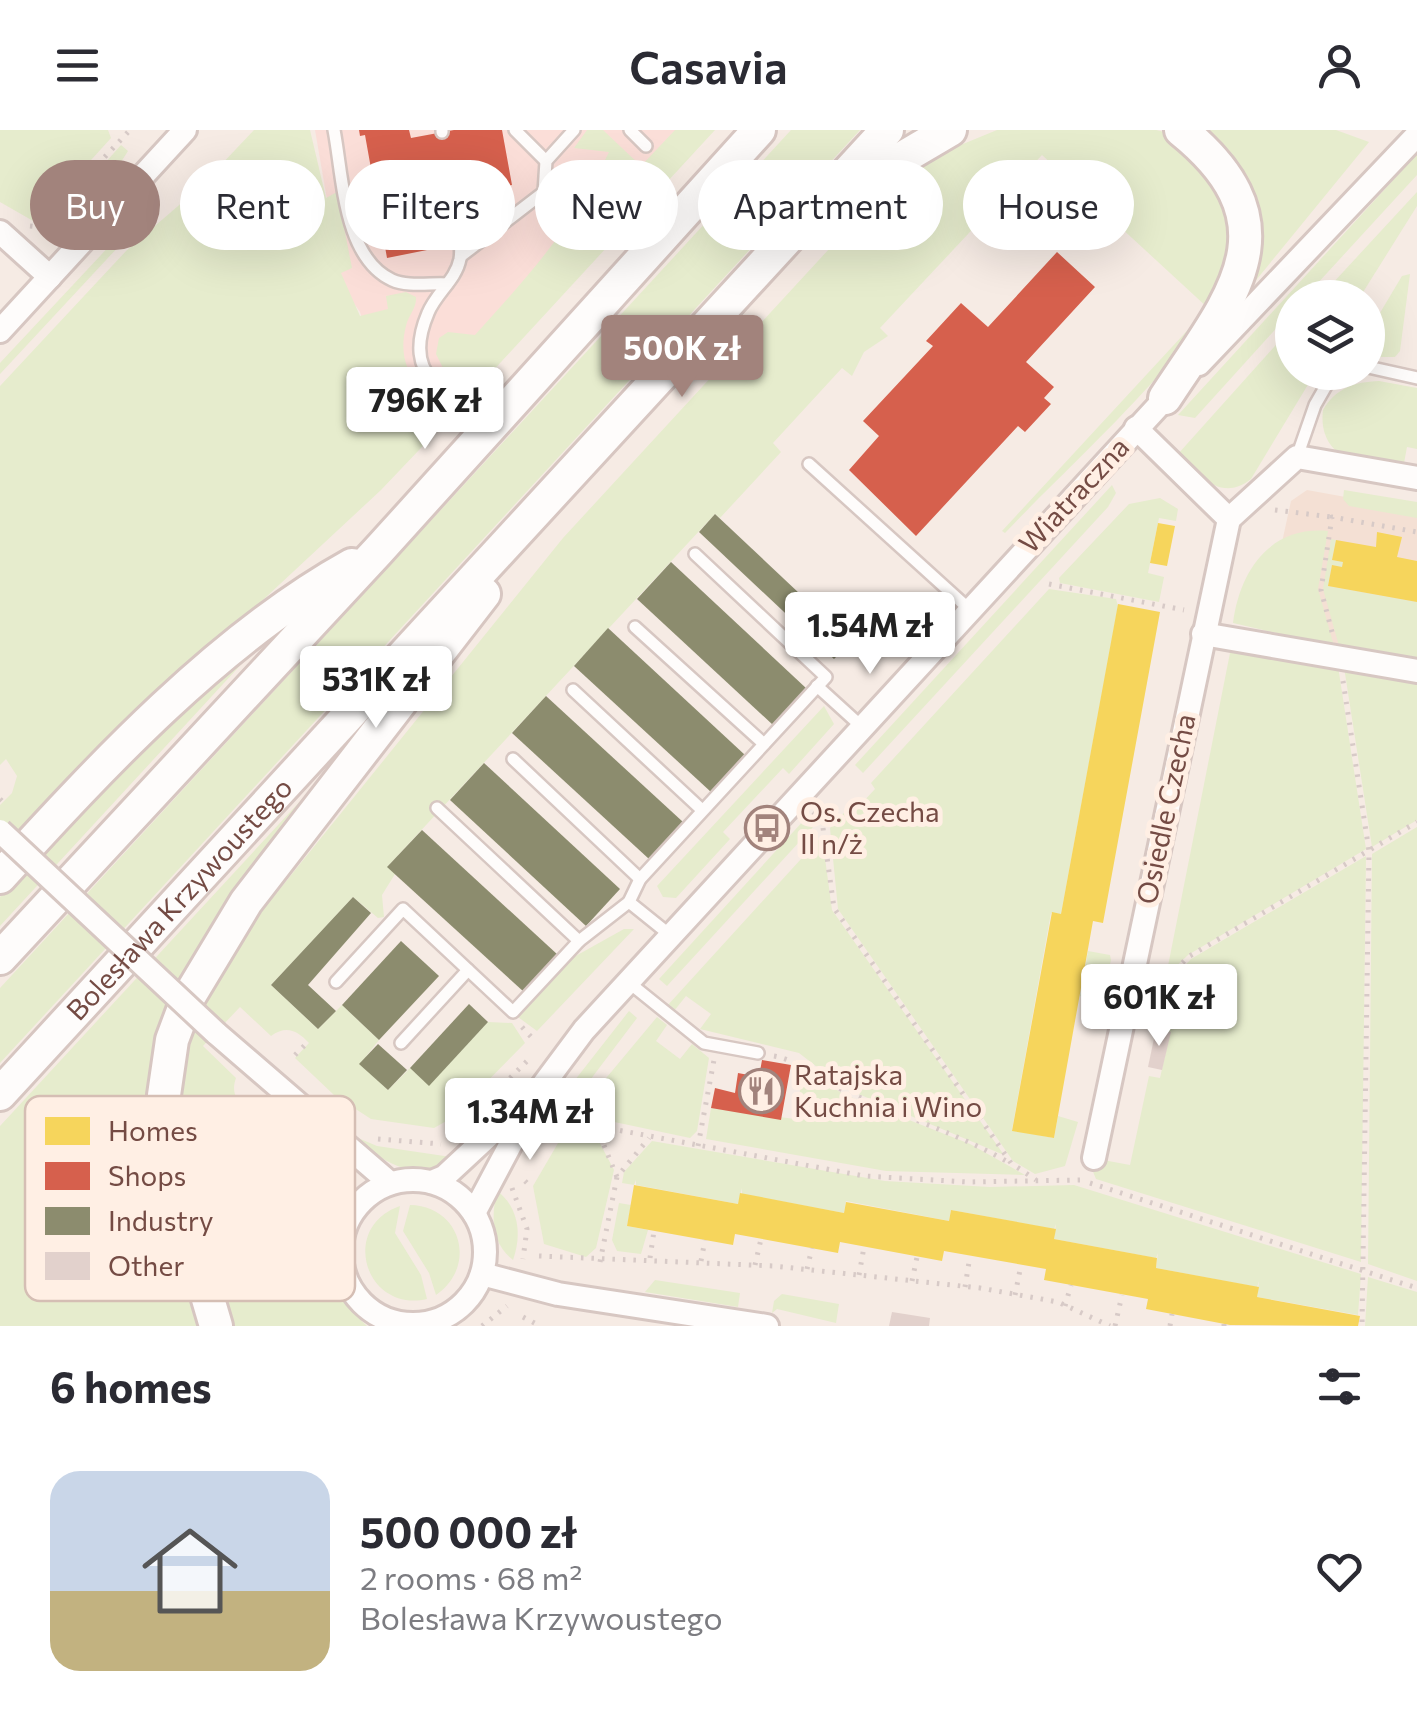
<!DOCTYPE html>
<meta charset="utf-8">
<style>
:root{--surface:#fff;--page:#f2f2f3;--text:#2b2b33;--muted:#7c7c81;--accent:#a2837c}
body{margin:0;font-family:Commissioner,sans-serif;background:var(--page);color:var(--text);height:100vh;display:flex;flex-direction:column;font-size:38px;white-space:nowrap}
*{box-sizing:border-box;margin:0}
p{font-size:32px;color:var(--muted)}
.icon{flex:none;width:55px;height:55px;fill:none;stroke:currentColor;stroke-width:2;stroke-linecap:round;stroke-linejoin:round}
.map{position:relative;height:1196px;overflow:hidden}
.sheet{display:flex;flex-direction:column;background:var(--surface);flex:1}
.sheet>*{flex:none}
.banner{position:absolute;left:30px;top:30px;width:1358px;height:90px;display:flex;gap:20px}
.fabs{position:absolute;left:1275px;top:150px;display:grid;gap:20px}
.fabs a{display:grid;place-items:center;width:110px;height:110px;border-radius:50%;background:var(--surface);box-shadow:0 10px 40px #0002;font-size:50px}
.price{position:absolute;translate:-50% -85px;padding:0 22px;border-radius:10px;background:#fff;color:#222;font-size:32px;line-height:65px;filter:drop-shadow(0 2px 5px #0008)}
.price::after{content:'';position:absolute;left:50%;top:60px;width:30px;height:22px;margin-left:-15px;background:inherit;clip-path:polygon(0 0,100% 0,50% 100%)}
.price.selected{background:var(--accent);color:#fff}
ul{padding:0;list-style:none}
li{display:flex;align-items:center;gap:30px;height:250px;padding:0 50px}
li span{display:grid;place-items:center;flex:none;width:280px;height:200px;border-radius:30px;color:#555}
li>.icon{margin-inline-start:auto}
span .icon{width:120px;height:120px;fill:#fffc;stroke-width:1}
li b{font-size:42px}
h2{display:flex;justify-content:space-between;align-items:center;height:120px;padding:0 50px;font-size:42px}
.chip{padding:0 35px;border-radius:45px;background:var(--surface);box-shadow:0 10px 40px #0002;font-size:35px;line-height:90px}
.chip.selected{background:var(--accent);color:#fff}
header{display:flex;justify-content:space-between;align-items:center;height:130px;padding:0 50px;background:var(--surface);font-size:45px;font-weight:600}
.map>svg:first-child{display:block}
.residential{fill:#f4e0d4}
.commercial{fill:#fbded8}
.green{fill:#e6eccd}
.homes{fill:#f6d55c}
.shops{fill:#d6604d}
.industry{fill:#8c8c6e}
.building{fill:#e2d1cc}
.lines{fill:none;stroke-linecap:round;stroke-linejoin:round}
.service-casing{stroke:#d7c7c2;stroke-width:16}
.minor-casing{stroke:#d7c7c2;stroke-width:28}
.secondary-casing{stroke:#d7c6c1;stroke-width:38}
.path{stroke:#d7cac7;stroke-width:5;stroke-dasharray:2.5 8;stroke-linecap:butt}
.service{stroke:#fefcfb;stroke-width:11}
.minor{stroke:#fefcfb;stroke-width:22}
.secondary{stroke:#fefcfb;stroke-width:32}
.minor-bridge-casing{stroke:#d7c7c2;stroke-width:28;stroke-linecap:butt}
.minor-bridge{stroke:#fefcfb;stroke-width:22}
.labels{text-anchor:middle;stroke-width:10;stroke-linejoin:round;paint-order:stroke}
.street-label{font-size:28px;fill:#744b44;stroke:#ffefe4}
.poi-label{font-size:28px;fill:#744b44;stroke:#ffefe4;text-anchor:start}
.key{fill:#ffefe4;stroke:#d5beb4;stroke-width:2.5}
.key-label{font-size:28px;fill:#744b44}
</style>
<header><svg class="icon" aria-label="menu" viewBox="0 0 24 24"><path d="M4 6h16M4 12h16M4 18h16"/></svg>Casavia<svg class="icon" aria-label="person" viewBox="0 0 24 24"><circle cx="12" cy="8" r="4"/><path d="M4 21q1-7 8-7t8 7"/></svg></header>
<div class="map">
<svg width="1417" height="1196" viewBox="0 0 1417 1196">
<rect width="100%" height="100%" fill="#f6ebe4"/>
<path class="residential" d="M 1307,360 L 1417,380 L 1417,528 L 1263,500 L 1291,371 Z"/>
<path class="commercial" d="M 315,0 L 679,0 L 410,293 L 381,247 L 360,182 L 342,156 Z"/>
<g class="green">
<path d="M 0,0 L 108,0 L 111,8 L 35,92 L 0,72 Z"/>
<path d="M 254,0 L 310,0 L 326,68 L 337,62 L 352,138 L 341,143 L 360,186 L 388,179 L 386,166 L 406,162 L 416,167 C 417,178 409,184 406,196 C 395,237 419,269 459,278 L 381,360 L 207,522 L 0,726 L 0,675 L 12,663 L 17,646 L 6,629 L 0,635 L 0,256 L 126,121 L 200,57 Z"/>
<path d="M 587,0 L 603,0 L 641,36 L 675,0 L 715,0 L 489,245 L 474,250 L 445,242 L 436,224 L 439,208 L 448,202 L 475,205 C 528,147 575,94 609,22 L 574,18 Z"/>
<path d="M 791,0 L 860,0 L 0,933 L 0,858 Z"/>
<path d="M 997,0 C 1040,0 1116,0 1156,0 C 1180,4 1200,29 1213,48 C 1229,72 1238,106 1233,135 C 1221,200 1055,349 1005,403 L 1002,401 L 1208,178 L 1042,25 L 880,198 L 888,206 L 864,222 L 852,246 L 842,238 L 773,313 L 781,322 L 720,388 L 715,384 L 388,736 L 395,744 L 382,765 L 384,787 L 378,788 L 353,767 L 271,855 L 318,899 L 342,875 L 379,910 L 360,934 L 388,960 L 410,938 L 429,955 L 488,892 L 512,893 L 525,913 L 450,989 L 434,998 L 371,989 L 334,965 L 295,928 L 309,913 C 297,900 286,895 271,906 L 240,877 L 203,916 L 236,948 C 231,962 236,970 246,980 L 259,966 C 286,992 323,1031 333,1068 C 336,1082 332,1092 329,1106 C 322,1144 341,1171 367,1196 L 230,1196 C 185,1050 144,970 225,827 L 563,408 L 864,81 L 929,28 Z"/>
<path d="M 1199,0 L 1336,0 L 1369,12 L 1248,160 L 1254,136 Z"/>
<path d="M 121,15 L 128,21 C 108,53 83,92 45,101 Z"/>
<path d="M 1417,24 L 1417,45 L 1305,167 L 1292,168 L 1292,181 L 1195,288 L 1178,285 Z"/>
<path d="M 1417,62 L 1417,76 L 1360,167 L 1320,167 Z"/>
<path d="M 115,110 L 120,115 L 0,244 L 0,233 Z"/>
<path d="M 1410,144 L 1400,221 L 1395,227 L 1379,227 L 1370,217 L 1371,198 L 1402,146 Z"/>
<path d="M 1292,197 L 1292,242 L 1315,243 L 1251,349 C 1221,373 1199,345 1178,324 Z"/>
<path d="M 1379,251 L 1417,258 L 1417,319 L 1407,317 L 1404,333 L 1355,325 L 1353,331 C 1330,322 1320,304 1323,280 C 1336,258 1354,252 1379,251 Z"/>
<path d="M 1112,355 L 1116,363 L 1108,377 L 863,643 L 855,635 Z"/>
<path d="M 1344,360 L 1417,372 L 1417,388 L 1349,376 L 1343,369 Z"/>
<path d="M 1160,368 L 1178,379 L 1176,391 L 1159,388 L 1148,443 L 1164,447 L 1159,472 L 1060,453 L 1059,448 L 1129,374 Z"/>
<path d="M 1328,401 L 1318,459 L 1334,516 L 1233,493 C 1240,439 1271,396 1328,401 Z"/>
<path d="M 1331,409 L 1336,410 L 1332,430 L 1343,432 L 1342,437 L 1332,435 L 1328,456 L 1417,472 L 1417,530 L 1339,516 L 1323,459 Z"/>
<path d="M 1049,459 L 1116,469 L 1118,476 L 1061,784 L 1051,783 L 1012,1000 L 1054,1008 L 1058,986 L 1078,992 L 1065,1036 L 1035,1044 L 1013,1031 L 838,779 L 830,698 L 856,670 L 861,674 L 875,659 L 871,653 Z"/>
<path d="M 1231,518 L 1338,536 L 1366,719 L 1188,825 L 1166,846 Z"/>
<path d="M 247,525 L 247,528 L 0,796 L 0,767 L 15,750 L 114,646 Z"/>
<path d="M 1344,537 L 1417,550 L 1417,690 L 1372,717 Z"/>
<path d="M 824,576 L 834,594 L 789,644 L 783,638 L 723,702 L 730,709 L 676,768 L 663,767 L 657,756 Z"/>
<path d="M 364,602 L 213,796 L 184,844 L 165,893 L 205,1196 L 0,1196 L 0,996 Z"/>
<path d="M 805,689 L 813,697 L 667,856 L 659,849 Z"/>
<path d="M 1417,697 L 1417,1151 L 1368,1134 L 1372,724 Z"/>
<path d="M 822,706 L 832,780 L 1004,1025 L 844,958 L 799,923 L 700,899 L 711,884 L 686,866 L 674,881 L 667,876 Z"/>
<path d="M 1366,726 L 1361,1132 L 1096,1049 L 1087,1027 L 1130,1035 L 1149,946 L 1160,948 L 1170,903 L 1141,896 L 1157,883 L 1180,880 L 1185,859 L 1171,850 L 1191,829 Z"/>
<path d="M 624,799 L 634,799 L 537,901 L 518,887 L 572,828 Z"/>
<path d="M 1088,821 L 1110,825 L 1111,830 L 1101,870 L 1080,866 Z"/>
<path d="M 629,881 L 637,888 L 578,966 L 571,960 L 575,950 Z"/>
<path d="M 657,887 L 667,895 L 656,911 L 680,929 L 692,914 L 709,928 L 697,1001 L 690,1008 L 605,990 L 592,965 Z"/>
<path d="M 804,938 L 843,964 L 970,1014 L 1025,1045 L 886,1041 L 706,1009 L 711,978 L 795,989 Z"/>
<path d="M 594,1002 L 614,1040 L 596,1118 L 586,1127 L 544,1114 L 533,1056 L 561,1008 Z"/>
<path d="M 351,1005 L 377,1016 L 451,1027 C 418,1058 377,1028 351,1005 Z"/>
<path d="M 652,1011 L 885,1051 L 990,1057 L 1074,1055 L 1361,1144 L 1358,1185 L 1257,1167 L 1259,1151 L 1257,1157 L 1156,1138 L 1158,1123 L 1156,1128 L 1054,1109 L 1056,1094 L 1054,1099 L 951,1080 L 949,1091 L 846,1071 L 844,1083 L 742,1064 L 742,1058 L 738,1074 L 636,1055 L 636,1050 L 634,1055 L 622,1053 L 624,1042 Z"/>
<path d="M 497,1061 C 519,1077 522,1105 513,1130 C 491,1113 491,1086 497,1061 Z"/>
<path d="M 619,1073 L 631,1075 L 627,1096 L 648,1100 L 641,1124 L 617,1121 L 612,1110 Z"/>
<path d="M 410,1075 C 461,1076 478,1136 436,1165 L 429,1143 L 403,1101 Z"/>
<path d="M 400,1076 L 395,1103 L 421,1145 L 427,1169 C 365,1183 339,1097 400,1076 Z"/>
<path d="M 1368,1147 L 1417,1162 L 1417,1196 L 1365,1196 Z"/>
<path d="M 655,1150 L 740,1163 L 738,1177 L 645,1162 Z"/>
<path d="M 782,1164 L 839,1174 L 836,1193 L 777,1179 L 772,1183 L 774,1171 Z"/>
</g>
<g class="homes">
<path d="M 1158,393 L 1175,396 L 1167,436 L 1150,433 Z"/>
<path d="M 1377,402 L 1402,407 L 1397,427 L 1417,431 L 1417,472 L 1328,456 L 1332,435 L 1342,437 L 1343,432 L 1332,430 L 1336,410 L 1376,417 Z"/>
<path d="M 1118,474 L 1160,482 L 1103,793 L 1093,791 L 1054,1008 L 1012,1001 L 1052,782 L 1061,784 Z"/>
<path d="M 634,1055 L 738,1074 L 740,1063 L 844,1083 L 846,1072 L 949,1091 L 951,1080 L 1056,1099 L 1054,1109 L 1157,1128 L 1156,1138 L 1259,1157 L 1257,1167 L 1360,1186 L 1358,1196 L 1230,1195 L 1146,1179 L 1148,1169 L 1044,1150 L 1046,1139 L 944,1121 L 942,1131 L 840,1112 L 838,1123 L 735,1104 L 733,1115 L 627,1096 Z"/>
</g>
<g class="shops">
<path d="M 359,0 L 409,0 L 411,8 L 454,0 L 502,0 L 512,55 L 422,72 L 437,118 L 387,128 L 365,5 L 360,6 Z"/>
<path d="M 1057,122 L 1095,157 L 1026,232 L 1054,257 L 1044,268 L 1051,274 L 1025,302 L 1018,296 L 916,406 L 849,340 L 879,306 L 863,291 L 933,216 L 926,211 L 961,173 L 988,197 Z"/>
<path d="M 762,930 L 791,935 L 781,990 L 711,978 L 715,958 L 735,963 L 738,943 L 759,947 Z"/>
</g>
<g class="industry">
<path d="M 715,384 L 851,512 L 834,529 L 699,402 Z"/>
<path d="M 671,432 L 807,559 L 773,595 L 637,469 Z"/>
<path d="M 608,498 L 745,625 L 711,662 L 574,536 Z"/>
<path d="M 546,566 L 683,692 L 649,729 L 512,603 Z"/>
<path d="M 484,633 L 620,759 L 586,796 L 450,670 Z"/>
<path d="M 422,700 L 558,825 L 524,862 L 387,737 Z"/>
<path d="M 353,767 L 371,783 L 308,855 L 336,881 L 318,899 L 271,855 Z"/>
<path d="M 401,811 L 439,846 L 379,910 L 342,875 Z"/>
<path d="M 469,874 L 488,892 L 429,956 L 410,938 Z"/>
<path d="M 378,914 L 407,940 L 388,960 L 359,934 Z"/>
</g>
<g class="building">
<path d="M 1156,899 L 1171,902 L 1162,940 L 1148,937 Z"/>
<path d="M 892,1182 L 930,1188 L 929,1196 L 889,1196 Z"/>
</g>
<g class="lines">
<defs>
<g id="service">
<path d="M 334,0 C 343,46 343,127 392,150 C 407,157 430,153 447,154"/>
<path d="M 442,0 L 442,2"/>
<path d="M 515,0 L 546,31"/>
<path d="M 630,0 L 646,16"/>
<path d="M 452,66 C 455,85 463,111 460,129 C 456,150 436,163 428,183 C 401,246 445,275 504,268"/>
<path d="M 461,126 L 544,62 L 546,31 L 574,0"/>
<path d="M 1368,237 L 1417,248"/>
<path d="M 1297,327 L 1315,275 L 1334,242"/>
<path d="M 809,334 L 969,479"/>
<path d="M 635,497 L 764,614"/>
<path d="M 817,556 L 861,596"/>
<path d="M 573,560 L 702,680"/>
<path d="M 513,629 L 640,749"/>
<path d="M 437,678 L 579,811"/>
<path d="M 629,772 L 670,805"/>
<path d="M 627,851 L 704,913 L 758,923"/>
<path d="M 336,852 L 403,779 L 513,882 L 579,811 L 629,772 L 640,749 L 826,547 L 695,424"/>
<path d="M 401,913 L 468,840"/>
</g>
<g id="minor">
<path d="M 0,102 L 50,147"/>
<path d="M 0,201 L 185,0"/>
<path d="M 1199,234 L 1417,5"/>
<path d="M 1229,389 L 1297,327 L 1417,348"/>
<path d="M 1203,504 L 1417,541"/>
<path d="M 216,903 L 390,1053"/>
<path d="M 297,985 L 346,1073 L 348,1088"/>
<path d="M 1094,1028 L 1229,389 L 1136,298"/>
<circle cx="413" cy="1122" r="72"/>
<path d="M 432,1052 L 444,1047 L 530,967"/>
<path d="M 474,1083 L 540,959 L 584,900 L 1173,260"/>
<path d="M 482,1144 L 558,1164 L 767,1196"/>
</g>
<g id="secondary">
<path d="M 843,63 L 950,0"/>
<path d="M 1165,268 C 1229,170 1300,96 1181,0"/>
<path d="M 0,747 C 101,636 220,508 352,435"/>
<path d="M 0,828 L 378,421 L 759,0"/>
<path id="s1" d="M 0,964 L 887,0"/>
<path d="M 216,1196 L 168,1033 L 164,965 L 172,910 L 187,870 L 246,772 L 484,464"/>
</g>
</defs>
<use href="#service" class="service-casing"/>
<use href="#minor" class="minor-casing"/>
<use href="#secondary" class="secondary-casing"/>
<g class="path">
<path d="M 30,96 L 39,97 L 130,0"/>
<path d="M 1275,380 L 1332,387"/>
<path d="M 1049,454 L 1184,480"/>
<path d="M 1332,502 L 1321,460 L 1332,387 L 1417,402"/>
<path d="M 1343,551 L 1369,721 L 1362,1196"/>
<path d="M 0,669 L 3,672"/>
<path d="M 813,682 L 827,694"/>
<path d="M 823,698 L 834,778 L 1011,1033 L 1036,1050"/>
<path d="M 1168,848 L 1188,827 L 1417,692"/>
<path d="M 522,897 L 534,910"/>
<path d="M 295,925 L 308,912"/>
<path d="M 774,926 C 802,931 817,949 843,960 C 898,985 955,1002 1008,1032"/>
<path d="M 510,948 L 527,931"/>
<path d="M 245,979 L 254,969"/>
<path d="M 573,980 L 596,996 L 864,1046 L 968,1052 L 1080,1050"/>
<path d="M 451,995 L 455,998"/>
<path d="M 596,996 L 617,1047"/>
<path d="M 546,1005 L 560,980"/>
<path d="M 378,1009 L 441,1014"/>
<path d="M 698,1016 L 714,930"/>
<path d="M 525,1051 L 528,1054"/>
<path d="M 1090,1053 L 1417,1158"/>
<path d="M 512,1058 L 527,1099 L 523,1129"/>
<path d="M 539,1126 L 774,1136 L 980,1158 L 1058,1172 L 1110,1196"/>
<path d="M 650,1128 L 654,1101"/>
<path d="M 701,1131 L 705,1110"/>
<path d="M 600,1132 L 617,1047 L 649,1008"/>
<path d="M 755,1135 L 761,1109"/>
<path d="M 807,1139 L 812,1118"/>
<path d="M 859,1145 L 864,1117"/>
<path d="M 912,1151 L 917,1127"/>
<path d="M 965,1157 L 970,1126"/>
<path d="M 1015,1165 L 1021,1135"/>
<path d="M 1065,1176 L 1071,1155"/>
<path d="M 523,1187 L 540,1196"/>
<path d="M 482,1196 L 507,1176"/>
<path d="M 1115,1196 L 1122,1165"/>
<path d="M 1170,1196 L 1172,1184"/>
<path d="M 1224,1196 L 1224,1194"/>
</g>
<use href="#service" class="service"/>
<use href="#minor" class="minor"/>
<use href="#secondary" class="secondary"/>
<defs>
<path id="minor-bridge" d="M 0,701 L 216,903"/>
</defs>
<use href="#minor-bridge" class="minor-bridge-casing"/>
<use href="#minor-bridge" class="minor-bridge"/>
</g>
<defs>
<symbol id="bus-ring" viewBox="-11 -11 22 22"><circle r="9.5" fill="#ffefe4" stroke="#a2837c" stroke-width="1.5"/><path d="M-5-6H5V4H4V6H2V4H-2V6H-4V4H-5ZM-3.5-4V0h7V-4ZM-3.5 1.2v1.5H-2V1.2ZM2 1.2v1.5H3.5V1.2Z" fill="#a2837c"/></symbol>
<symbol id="restaurant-ring" viewBox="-11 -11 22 22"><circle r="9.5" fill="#ffefe4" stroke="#a2837c" stroke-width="1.5"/><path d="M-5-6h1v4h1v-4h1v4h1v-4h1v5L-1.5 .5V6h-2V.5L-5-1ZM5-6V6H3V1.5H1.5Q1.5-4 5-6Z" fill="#a2837c"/></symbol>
</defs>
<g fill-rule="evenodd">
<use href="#bus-ring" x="742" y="673" width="50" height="50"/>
<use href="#restaurant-ring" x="736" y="936" width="50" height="50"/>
</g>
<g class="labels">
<g class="street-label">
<text transform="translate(1074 365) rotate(-47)" y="10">Wiatraczna</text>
<text transform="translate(1166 679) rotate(-78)" y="10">Osiedle Czecha</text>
<text dy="10" stroke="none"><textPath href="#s1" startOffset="265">Bolesława Krzywoustego</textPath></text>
</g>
<g class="poi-label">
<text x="800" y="692">Os. Czecha<tspan x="800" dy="32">II n/ż</tspan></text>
<text x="794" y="955">Ratajska<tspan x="794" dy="32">Kuchnia i Wino</tspan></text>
</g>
</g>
<rect x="25" y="966" width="330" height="205" rx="15" class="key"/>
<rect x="45" y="987" width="45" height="28" fill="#f6d55c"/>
<rect x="45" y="1032" width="45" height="28" fill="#d6604d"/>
<rect x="45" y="1077" width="45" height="28" fill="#8c8c6e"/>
<rect x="45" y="1122" width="45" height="28" fill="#e2d1cc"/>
<g class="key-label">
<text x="108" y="1011">Homes</text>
<text x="108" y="1056">Shops</text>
<text x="108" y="1101">Industry</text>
<text x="108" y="1146">Other</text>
</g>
</svg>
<div class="fabs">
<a><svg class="icon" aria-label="layers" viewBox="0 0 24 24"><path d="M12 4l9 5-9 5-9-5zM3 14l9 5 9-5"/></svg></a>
</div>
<b class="price selected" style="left:682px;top:270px">500K zł</b>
<b class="price" style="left:425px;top:322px">796K zł</b>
<b class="price" style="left:870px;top:547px">1.54M zł</b>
<b class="price" style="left:376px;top:601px">531K zł</b>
<b class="price" style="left:1159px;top:919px">601K zł</b>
<b class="price" style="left:530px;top:1033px">1.34M zł</b>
<div class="banner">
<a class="chip selected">Buy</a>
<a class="chip">Rent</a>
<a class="chip">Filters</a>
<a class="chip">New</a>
<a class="chip">Apartment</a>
<a class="chip">House</a>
</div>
</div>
<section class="sheet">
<h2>6 homes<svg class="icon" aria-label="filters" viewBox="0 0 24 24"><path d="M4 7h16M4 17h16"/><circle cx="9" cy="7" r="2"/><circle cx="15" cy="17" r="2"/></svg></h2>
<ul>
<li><span style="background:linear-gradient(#c9d6e8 60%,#c2b280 0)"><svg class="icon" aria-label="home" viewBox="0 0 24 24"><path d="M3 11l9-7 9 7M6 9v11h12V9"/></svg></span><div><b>500 000 zł</b><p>2 rooms · 68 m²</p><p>Bolesława Krzywoustego</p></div><svg class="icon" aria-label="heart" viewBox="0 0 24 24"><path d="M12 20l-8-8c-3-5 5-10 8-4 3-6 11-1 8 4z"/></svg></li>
</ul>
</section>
